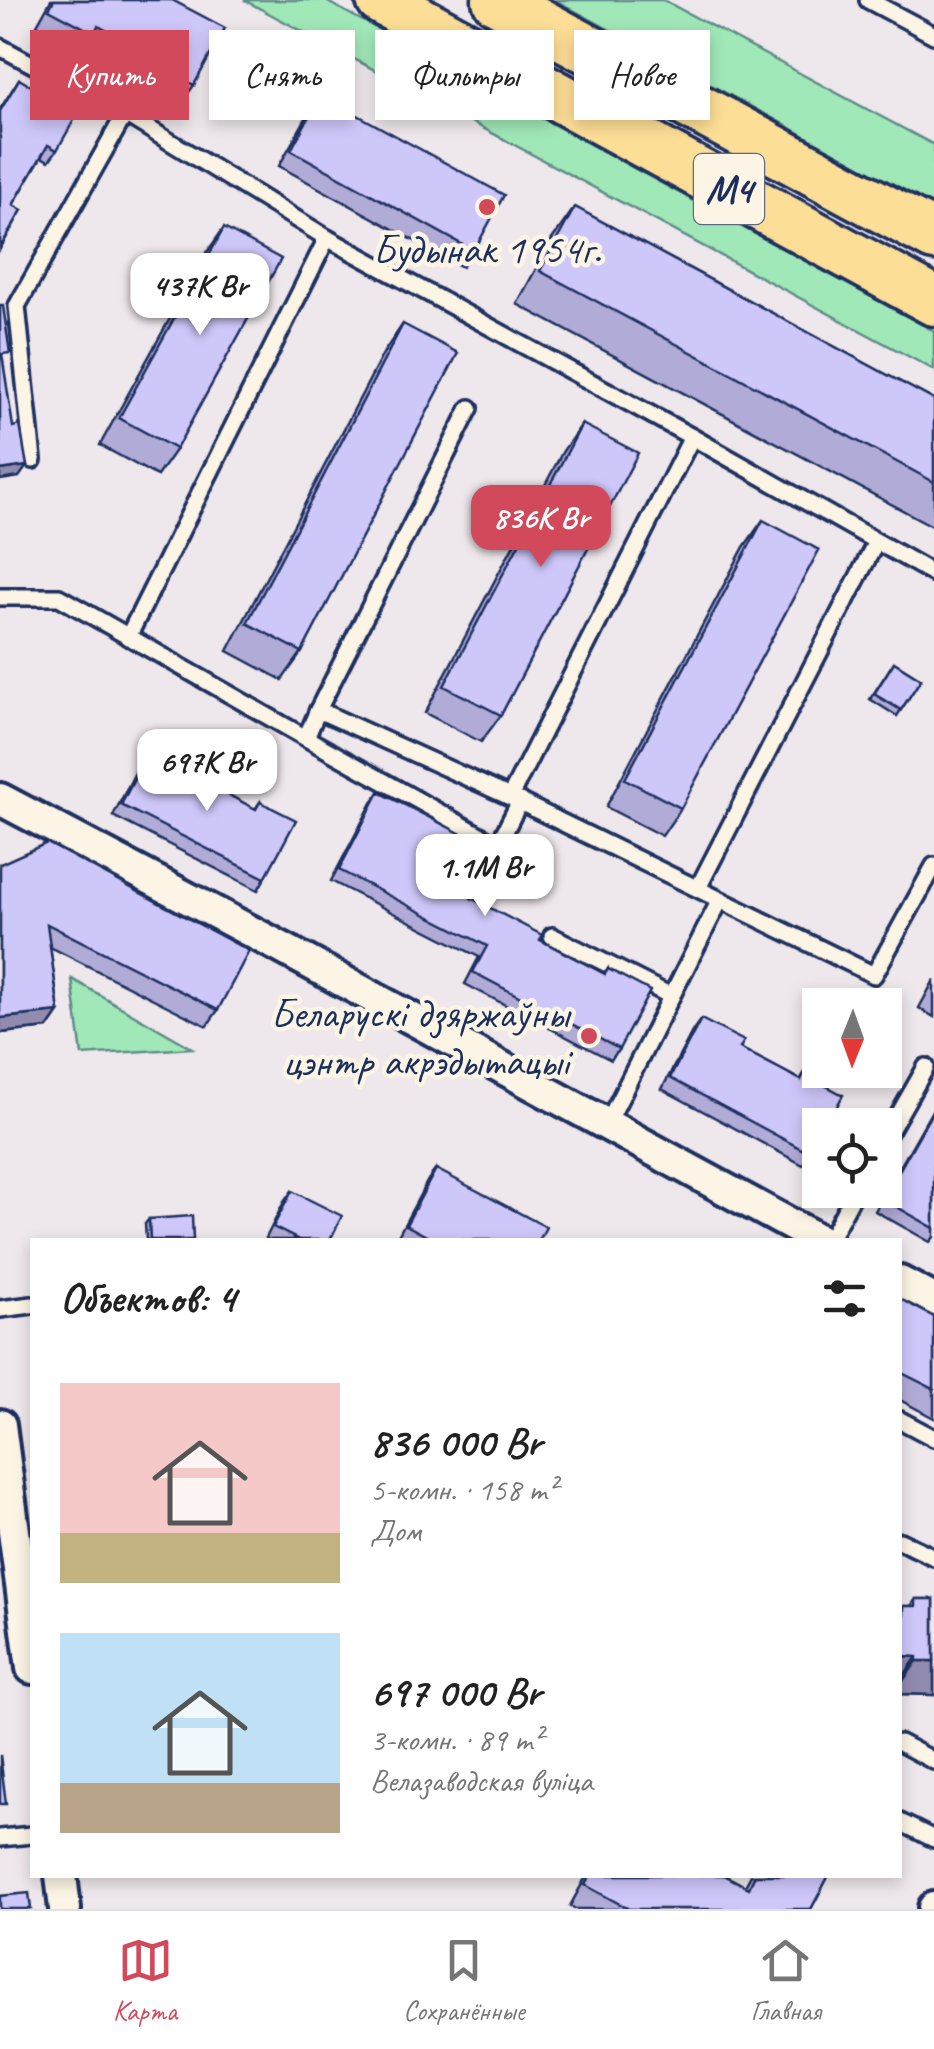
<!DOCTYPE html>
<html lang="ru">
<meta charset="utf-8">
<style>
:root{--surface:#fff;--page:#f6f6f6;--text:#222;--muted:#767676;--line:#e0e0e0;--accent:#d1495b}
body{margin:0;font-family:Caveat,sans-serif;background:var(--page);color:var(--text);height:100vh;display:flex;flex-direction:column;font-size:38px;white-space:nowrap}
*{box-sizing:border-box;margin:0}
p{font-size:32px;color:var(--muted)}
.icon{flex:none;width:55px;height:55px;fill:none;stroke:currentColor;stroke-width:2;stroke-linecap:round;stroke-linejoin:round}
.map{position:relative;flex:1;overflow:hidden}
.panel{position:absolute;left:30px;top:1238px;width:872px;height:640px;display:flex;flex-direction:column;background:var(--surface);border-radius:0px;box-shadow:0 5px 15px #0003}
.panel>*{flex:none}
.guide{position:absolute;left:30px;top:30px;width:875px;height:90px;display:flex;gap:20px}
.needle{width:65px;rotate:181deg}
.controls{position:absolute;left:802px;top:988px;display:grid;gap:20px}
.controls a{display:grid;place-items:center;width:100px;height:100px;border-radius:0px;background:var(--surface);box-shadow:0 5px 15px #0003;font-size:50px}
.price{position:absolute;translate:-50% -85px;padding:0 22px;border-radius:20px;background:#fff;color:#222;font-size:32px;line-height:65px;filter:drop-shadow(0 2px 5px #0008)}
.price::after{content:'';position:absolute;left:50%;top:60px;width:30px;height:22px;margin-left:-15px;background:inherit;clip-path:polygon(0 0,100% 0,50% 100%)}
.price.active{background:var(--accent);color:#fff}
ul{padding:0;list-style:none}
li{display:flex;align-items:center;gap:30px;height:250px;padding:0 30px}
li span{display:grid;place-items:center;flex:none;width:280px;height:200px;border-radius:0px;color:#555}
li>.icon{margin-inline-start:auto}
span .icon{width:120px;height:120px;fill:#fffc;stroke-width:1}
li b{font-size:42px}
h2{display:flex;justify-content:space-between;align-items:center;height:120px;padding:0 30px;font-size:42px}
.chip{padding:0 35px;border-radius:0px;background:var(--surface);box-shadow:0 5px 15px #0003;font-size:35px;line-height:90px}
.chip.active{background:var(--accent);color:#fff}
.dock{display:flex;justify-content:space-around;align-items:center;height:140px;border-top:2px solid var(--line);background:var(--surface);font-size:28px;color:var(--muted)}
.dock a{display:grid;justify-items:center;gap:5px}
.dock .active{color:var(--accent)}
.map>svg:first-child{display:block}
.green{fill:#a0e8b7;stroke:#5e8c8a;stroke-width:2.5}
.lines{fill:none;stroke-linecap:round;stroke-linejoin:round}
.service-casing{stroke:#1b2f5e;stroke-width:22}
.minor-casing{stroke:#1b2f5e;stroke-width:38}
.primary-casing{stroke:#1b2f5e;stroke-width:55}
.service{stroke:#fcf5e5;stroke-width:15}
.minor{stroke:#fcf5e5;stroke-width:30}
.primary{stroke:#fdde96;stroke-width:48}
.wall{fill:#b1abd7;stroke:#1b2f5e;stroke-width:2.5}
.shaded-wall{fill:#908baf;stroke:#1b2f5e;stroke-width:2.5}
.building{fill:#cec7fa;stroke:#1b2f5e;stroke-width:2.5}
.poi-dot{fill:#d1495b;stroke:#fcf5e5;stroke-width:4}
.labels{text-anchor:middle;stroke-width:9;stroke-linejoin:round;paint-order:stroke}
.shield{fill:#fcf5e5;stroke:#5e6a86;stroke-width:2.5}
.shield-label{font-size:40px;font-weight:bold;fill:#1b2f5e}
.poi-label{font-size:42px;fill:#1b2f5e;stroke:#fcf5e5}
</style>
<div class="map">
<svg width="934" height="1909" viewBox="0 0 934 1909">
<rect width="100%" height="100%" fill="#eee7eb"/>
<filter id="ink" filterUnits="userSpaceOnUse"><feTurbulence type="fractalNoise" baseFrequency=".01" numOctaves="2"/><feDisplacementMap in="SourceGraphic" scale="20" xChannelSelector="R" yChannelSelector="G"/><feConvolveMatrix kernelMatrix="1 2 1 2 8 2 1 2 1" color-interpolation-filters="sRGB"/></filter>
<g filter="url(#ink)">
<g class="green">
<path d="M 244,0 L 324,0 L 934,331 L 934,370 Z"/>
<path d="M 555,0 L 663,0 L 934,145 L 934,206 Z"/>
<path d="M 72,979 L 192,1048 L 82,1055 Z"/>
</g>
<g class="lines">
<defs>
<g id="service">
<path d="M 868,0 L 934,35"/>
<path d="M 0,47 L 125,114 L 327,238"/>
<path d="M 33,460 L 17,306 L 125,114"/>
<path d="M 0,597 L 59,597 L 306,738 L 318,710 L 470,408"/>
<path d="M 128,637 L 327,238 L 692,437 L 934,574"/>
<path d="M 318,710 L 510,797 L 874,975 L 934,866"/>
<path d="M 306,738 L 498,845 L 520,801"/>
<path d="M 510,797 L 692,437"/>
<path d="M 698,888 L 876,542"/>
<path d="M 552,936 L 671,996"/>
<path d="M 607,1124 L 720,900"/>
<path d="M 885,1139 L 926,1067"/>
<path d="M 829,1240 L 856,1190"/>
<path d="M 0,1309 L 32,1305"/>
<path d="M 900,1420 L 934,1438"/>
<path d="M 900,1541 L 934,1557"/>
<path d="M 900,1743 L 934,1761"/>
<path d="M 900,1822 L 934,1839"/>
<path d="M 0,1838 L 32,1835"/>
</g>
<g id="minor">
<path d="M 0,799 L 284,949 L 819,1240"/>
<path d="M 900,1282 L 934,1300"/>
<path d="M 0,1425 L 32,1668"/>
<path d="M 61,1875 L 65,1909"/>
<path d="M 934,1909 L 934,1908"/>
</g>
<g id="primary">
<path d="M 381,0 L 934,301"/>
<path d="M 497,0 L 934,236"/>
</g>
</defs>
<use href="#service" class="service-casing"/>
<use href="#minor" class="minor-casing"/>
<use href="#primary" class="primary-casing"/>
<use href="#service" class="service"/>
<use href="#minor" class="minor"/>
<use href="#primary" class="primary"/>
</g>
<g class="wall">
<path d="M 51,0 L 172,0 L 194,85 L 182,102 L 143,81 L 146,75 L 88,43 L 83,50 L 37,25 Z"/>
<path d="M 19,79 L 57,150 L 49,161 L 41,157 L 13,205 L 22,210 L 0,249 L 0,109 Z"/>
<path d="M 321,95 L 474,251 L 462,267 L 279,166 L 310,111 Z"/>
<path d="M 575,207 L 934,400 L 934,527 L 517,304 L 551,241 Z"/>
<path d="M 224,228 L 176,449 L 157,476 L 100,445 L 205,255 Z"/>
<path d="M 403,324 L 302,652 L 282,680 L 228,651 L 384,352 Z"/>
<path d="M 582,424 L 501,715 L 481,742 L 425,713 L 563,451 Z"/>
<path d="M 763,520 L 681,808 L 662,836 L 606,807 L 744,547 Z"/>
<path d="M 894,662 L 921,679 L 897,716 L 870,699 Z"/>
<path d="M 151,746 L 184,772 L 255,809 L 260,802 L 265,878 L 258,890 L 113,816 L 143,757 Z"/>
<path d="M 379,792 L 471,898 L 540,940 L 605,974 L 608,969 L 619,1049 L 611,1060 L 465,984 L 479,957 L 331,881 L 372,803 Z"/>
<path d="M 0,864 L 218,1010 L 207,1026 L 50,947 L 59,1012 L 48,1028 L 0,1033 Z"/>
<path d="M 934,980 L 934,1017 L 919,1008 Z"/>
<path d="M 701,1019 L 740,1048 L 800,1080 L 804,1074 L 811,1154 L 803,1165 L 662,1089 L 693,1030 Z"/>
<path d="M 934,1107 L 934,1237 L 930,1242 L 875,1211 Z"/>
<path d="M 436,1169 L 539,1240 L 405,1240 L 398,1236 L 428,1180 Z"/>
<path d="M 292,1191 L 330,1240 L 269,1240 L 266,1238 L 284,1202 Z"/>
<path d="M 149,1219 L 193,1240 L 146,1240 L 145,1224 Z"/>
<path d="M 900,1299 L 934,1317 L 934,1418 L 900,1400 Z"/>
<path d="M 916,1599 L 934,1599 L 934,1695 L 900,1694 L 900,1612 L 904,1606 L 911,1606 Z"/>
<path d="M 587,1875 L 724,1875 L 745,1886 L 751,1875 L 829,1875 L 811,1909 L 576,1909 L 570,1906 Z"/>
</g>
<g class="shaded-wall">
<path d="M 27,466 L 19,477 L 0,480 L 0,470 Z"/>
<path d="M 59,1012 L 48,1028 L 0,1033 L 0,1018 Z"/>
<path d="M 903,1656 L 917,1657 L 900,1681 L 900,1661 Z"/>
<path d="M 917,1661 L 934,1661 L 934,1695 L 900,1694 L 900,1685 Z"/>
</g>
<g class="building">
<path d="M 54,0 L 172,0 L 225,28 L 194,85 L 154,64 L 158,58 L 98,26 L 94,33 L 49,9 Z"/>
<path d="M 19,79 L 78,113 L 57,150 L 48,145 L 13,205 L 22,210 L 0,248 L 0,111 Z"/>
<path d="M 321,95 L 504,195 L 474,251 L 291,150 Z"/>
<path d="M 575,207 L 934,400 L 934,482 L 540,271 Z"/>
<path d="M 224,228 L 281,259 L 176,449 L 119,418 Z"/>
<path d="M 0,306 L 3,306 L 10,353 L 2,354 L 13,427 L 20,425 L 27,466 L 0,470 Z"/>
<path d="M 403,324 L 458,353 L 302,652 L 247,623 Z"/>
<path d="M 582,424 L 638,453 L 501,715 L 444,686 Z"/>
<path d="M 763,520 L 819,550 L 681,808 L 625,779 Z"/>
<path d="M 894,662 L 921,679 L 901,710 L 874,694 Z"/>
<path d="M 151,746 L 189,764 L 184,772 L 256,809 L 260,802 L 296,820 L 265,878 L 121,805 Z"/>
<path d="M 379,792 L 495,851 L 471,898 L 542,935 L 540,940 L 605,974 L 608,969 L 650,991 L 619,1049 L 473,972 L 487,946 L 339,870 Z"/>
<path d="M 47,843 L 249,951 L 218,1010 L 47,924 L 59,1012 L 0,1018 L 0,864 Z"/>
<path d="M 701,1019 L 744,1041 L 740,1048 L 801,1080 L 804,1074 L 843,1095 L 827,1125 L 820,1125 L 820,1137 L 811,1154 L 670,1078 Z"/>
<path d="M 934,1109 L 934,1228 L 883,1199 Z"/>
<path d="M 436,1169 L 546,1227 L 539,1240 L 434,1240 L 406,1225 Z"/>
<path d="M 292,1191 L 342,1216 L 330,1240 L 299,1240 L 273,1227 Z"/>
<path d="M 192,1216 L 193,1240 L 150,1240 L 149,1219 Z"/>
<path d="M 900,1299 L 934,1317 L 934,1389 L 900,1372 Z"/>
<path d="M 916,1599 L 934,1599 L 934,1661 L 917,1661 L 917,1657 L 903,1656 L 904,1606 L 916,1606 Z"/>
<path d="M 0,1755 L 6,1804 L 0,1804 Z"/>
<path d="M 590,1875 L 724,1875 L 749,1888 L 755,1875 L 829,1875 L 811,1909 L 629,1909 L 585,1885 Z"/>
<path d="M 29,1893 L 31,1909 L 0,1909 L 0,1896 Z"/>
</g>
</g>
<g class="poi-dot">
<circle cx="487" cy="207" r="10"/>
<circle cx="589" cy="1036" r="10"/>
</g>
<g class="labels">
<rect class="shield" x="694" y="154" width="70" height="70" rx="8"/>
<g class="shield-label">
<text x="729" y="203">М4</text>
</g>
<g class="poi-label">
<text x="487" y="263">Будынак 1954г.</text>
<text x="569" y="1027" text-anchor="end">Беларускі дзяржаўны<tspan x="569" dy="48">цэнтр акрэдытацыі</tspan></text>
</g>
</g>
</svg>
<div class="controls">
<a><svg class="needle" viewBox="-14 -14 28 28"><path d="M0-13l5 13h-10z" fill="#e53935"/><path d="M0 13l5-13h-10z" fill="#767676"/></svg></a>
<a><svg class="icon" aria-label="locate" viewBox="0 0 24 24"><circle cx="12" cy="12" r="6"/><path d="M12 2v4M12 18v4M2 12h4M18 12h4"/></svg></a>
</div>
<b class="price" style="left:200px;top:338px">437K Br</b>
<b class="price active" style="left:541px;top:570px">836K Br</b>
<b class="price" style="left:207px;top:814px">697K Br</b>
<b class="price" style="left:485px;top:919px">1.1M Br</b>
<div class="guide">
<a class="chip active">Купить</a>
<a class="chip">Снять</a>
<a class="chip">Фильтры</a>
<a class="chip">Новое</a>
</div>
<section class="panel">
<h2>Объектов: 4<svg class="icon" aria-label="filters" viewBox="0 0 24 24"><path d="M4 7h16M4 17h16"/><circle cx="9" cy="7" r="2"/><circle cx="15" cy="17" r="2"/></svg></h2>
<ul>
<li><span style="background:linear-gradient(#f6c9c9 75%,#c2b280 0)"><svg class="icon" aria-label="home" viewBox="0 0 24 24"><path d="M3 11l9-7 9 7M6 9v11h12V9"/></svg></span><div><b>836 000 Br</b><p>5-комн. · 158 m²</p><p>Дом</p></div></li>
<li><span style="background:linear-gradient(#bfe0f5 75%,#b9a48a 0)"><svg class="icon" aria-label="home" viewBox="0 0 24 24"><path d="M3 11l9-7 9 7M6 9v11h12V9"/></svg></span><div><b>697 000 Br</b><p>3-комн. · 89 m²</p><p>Велазаводская вуліца</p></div></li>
</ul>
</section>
</div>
<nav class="dock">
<a class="active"><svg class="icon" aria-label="map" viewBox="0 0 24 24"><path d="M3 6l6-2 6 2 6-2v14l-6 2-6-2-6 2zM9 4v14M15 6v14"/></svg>Карта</a>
<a><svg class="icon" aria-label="saved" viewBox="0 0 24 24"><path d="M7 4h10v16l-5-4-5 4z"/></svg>Сохранённые</a>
<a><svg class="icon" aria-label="home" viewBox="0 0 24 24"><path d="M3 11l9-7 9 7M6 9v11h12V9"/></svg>Главная</a>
</nav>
